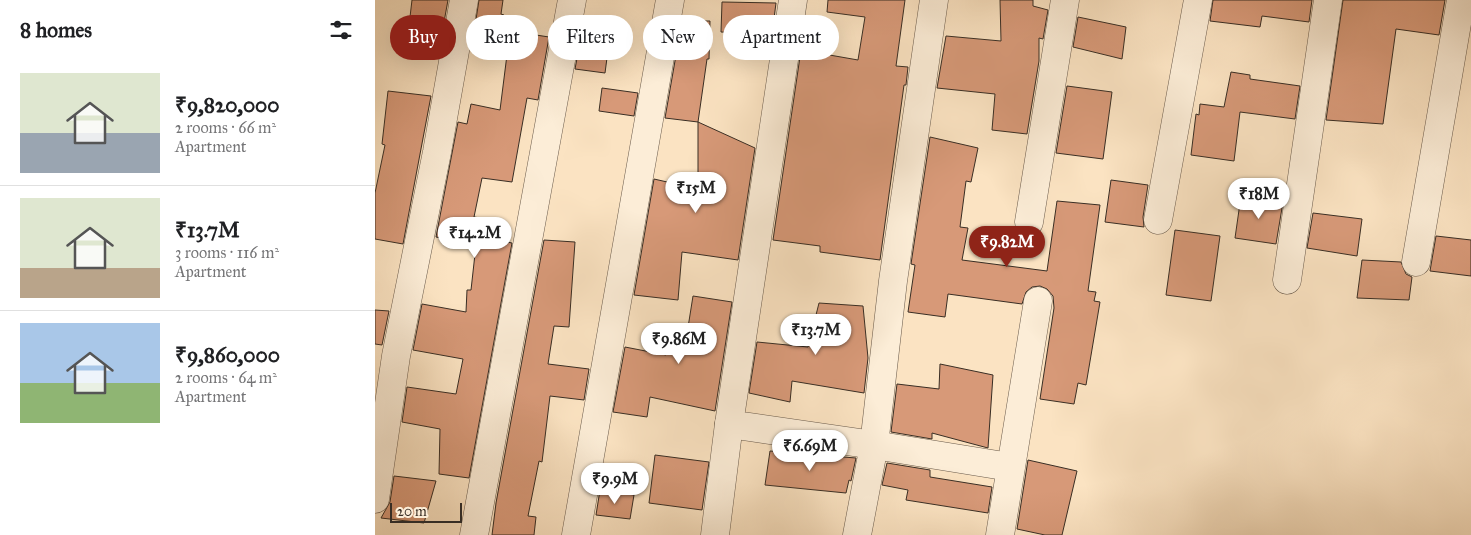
<!DOCTYPE html>
<meta charset="utf-8">
<style>
:root{--surface:#fff;--page:#f2f2f2;--text:#202124;--muted:#757577;--line:#e0e0e0;--accent:#8f2418}
body{margin:0;font-family:"IM FELL Great Primer",serif;background:var(--page);color:var(--text);height:100vh;display:flex;flex-direction:column;font-size:19px;white-space:nowrap}
*{box-sizing:border-box;margin:0}
p{font-size:16px;color:var(--muted)}
.icon{flex:none;width:28px;height:28px;fill:none;stroke:currentColor;stroke-width:2;stroke-linecap:round;stroke-linejoin:round}
.map{position:relative;flex:1;overflow:hidden}
.details{display:flex;flex-direction:column;background:var(--surface);width:375px}
.details>*{flex:none}
.guide{position:absolute;left:15px;top:15px;width:475px;height:45px;display:flex;gap:10px}
.scale{position:absolute;left:15px;bottom:12px;width:72px;box-sizing:border-box;padding-left:5px;border:2px solid #392e24;border-top:0;font-size:14px;line-height:18px;white-space:nowrap;color:#392e24;-webkit-text-stroke:4px #fcedd7;paint-order:stroke}
.price{position:absolute;translate:-50% -42px;padding:0 11px;border-radius:18px;background:#fff;color:#222;font-size:16px;line-height:32px;filter:drop-shadow(0 1px 2px #0008)}
.price::after{content:'';position:absolute;left:50%;top:30px;width:15px;height:11px;margin-left:-8px;background:inherit;clip-path:polygon(0 0,100% 0,50% 100%)}
.price.selected{background:var(--accent);color:#fff}
ul{padding:0;list-style:none}
li{display:flex;align-items:center;gap:15px;height:125px;padding:0 20px}
li+li{border-top:1px solid var(--line)}
li span{display:grid;place-items:center;flex:none;width:140px;height:100px;border-radius:0px;color:#555}
li>.icon{margin-inline-start:auto}
span .icon{width:60px;height:60px;fill:#fffc;stroke-width:1}
li b{font-size:21px}
h2{display:flex;justify-content:space-between;align-items:center;height:60px;padding:0 20px;font-size:21px}
.chip{padding:0 18px;border-radius:22px;background:var(--surface);box-shadow:0 5px 20px #0002;font-size:18px;line-height:45px}
.chip.selected{background:var(--accent);color:#fff}
main{display:flex;flex:1;min-height:0}
.map>svg:first-child{display:block}
.building{fill:#d79978;stroke:#392e24}
.lines{fill:none;stroke-linecap:round;stroke-linejoin:round}
.minor-casing{stroke:#6a5b4c;stroke-width:29}
.minor{stroke:#fcedd7;stroke-width:28}
</style>
<main>
<section class="details">
<h2>8 homes<svg class="icon" aria-label="filters" viewBox="0 0 24 24"><path d="M4 7h16M4 17h16"/><circle cx="9" cy="7" r="2"/><circle cx="15" cy="17" r="2"/></svg></h2>
<ul>
<li><span style="background:linear-gradient(#dfe7d0 60%,#9aa5b1 0)"><svg class="icon" aria-label="home" viewBox="0 0 24 24"><path d="M3 11l9-7 9 7M6 9v11h12V9"/></svg></span><div><b>₹9,820,000</b><p>2 rooms · 66 m²</p><p>Apartment</p></div></li>
<li><span style="background:linear-gradient(#dfe7d0 70%,#b9a48a 0)"><svg class="icon" aria-label="home" viewBox="0 0 24 24"><path d="M3 11l9-7 9 7M6 9v11h12V9"/></svg></span><div><b>₹13.7M</b><p>3 rooms · 116 m²</p><p>Apartment</p></div></li>
<li><span style="background:linear-gradient(#a9c7e8 60%,#8fb573 0)"><svg class="icon" aria-label="home" viewBox="0 0 24 24"><path d="M3 11l9-7 9 7M6 9v11h12V9"/></svg></span><div><b>₹9,860,000</b><p>2 rooms · 64 m²</p><p>Apartment</p></div></li>
</ul>
</section>
<div class="map">
<svg width="1096" height="535" viewBox="0 0 1096 535">
<rect width="100%" height="100%" fill="#fbe3c2"/>
<filter id="stains"><feTurbulence type="fractalNoise" baseFrequency=".004" numOctaves="4"/><feColorMatrix values="0 0 0 0 .2 0 0 0 0 .09 0 0 0 0 .02 0 0 0 .5 -.17"/></filter>
<radialGradient id="worn" r=".72"><stop offset=".6" stop-color="#630" stop-opacity="0"/><stop offset="1" stop-color="#630" stop-opacity=".3"/></radialGradient>
<g class="building">
<path d="M 37,0 L 73,0 L 63,55 L 31,51 Z"/>
<path d="M 104,0 L 128,0 L 126,14 L 129,15 L 127,41 L 98,39 Z"/>
<path d="M 453,0 L 530,0 L 521,66 L 533,67 L 531,85 L 529,85 L 505,260 L 445,252 L 445,246 L 398,240 L 426,50 L 483,60 L 490,17 L 452,12 Z"/>
<path d="M 625,0 L 658,0 L 658,6 L 673,10 L 668,39 L 664,38 L 664,61 L 652,134 L 617,130 L 620,94 L 562,88 L 571,36 L 626,41 Z"/>
<path d="M 838,0 L 937,0 L 934,22 L 887,16 L 885,27 L 835,21 Z"/>
<path d="M 968,0 L 1070,0 L 1064,35 L 1021,29 L 1008,124 L 951,120 Z"/>
<path d="M 347,2 L 401,3 L 397,34 L 346,32 Z"/>
<path d="M 210,16 L 237,20 L 230,73 L 200,69 Z"/>
<path d="M 703,17 L 751,27 L 747,59 L 698,47 Z"/>
<path d="M 307,21 L 335,21 L 334,59 L 332,59 L 323,122 L 290,118 Z"/>
<path d="M 135,31 L 174,37 L 163,100 L 152,98 L 137,182 L 107,178 L 99,217 L 130,222 L 127,241 L 137,243 L 94,478 L 64,474 L 65,429 L 27,422 L 32,387 L 81,394 L 88,359 L 38,350 L 47,304 L 91,312 L 92,290 L 96,290 L 101,245 L 61,237 L 83,122 L 92,124 L 96,104 L 125,110 Z"/>
<path d="M 856,72 L 875,75 L 875,79 L 925,86 L 920,119 L 865,112 L 859,161 L 816,155 L 821,114 L 824,115 L 825,104 L 849,107 Z"/>
<path d="M 692,86 L 737,92 L 728,159 L 681,153 Z"/>
<path d="M 227,88 L 263,93 L 259,116 L 224,111 Z"/>
<path d="M 13,91 L 56,96 L 28,244 L 0,239 L 0,193 L 10,145 L 7,144 Z"/>
<path d="M 323,122 L 380,148 L 363,260 L 307,252 L 303,300 L 259,295 L 279,179 L 323,189 Z"/>
<path d="M 555,137 L 603,148 L 596,182 L 591,181 L 585,227 L 593,228 L 587,260 L 672,271 L 682,201 L 725,205 L 713,291 L 721,292 L 719,301 L 725,302 L 711,385 L 703,383 L 699,404 L 665,399 L 679,308 L 678,296 L 672,289 L 665,286 L 657,287 L 651,292 L 647,304 L 573,294 L 570,317 L 533,312 L 540,265 L 536,264 Z"/>
<path d="M 736,180 L 773,185 L 768,217 L 769,227 L 730,222 Z"/>
<path d="M 866,196 L 908,202 L 901,244 L 860,238 Z"/>
<path d="M 938,213 L 987,219 L 982,256 L 932,248 Z"/>
<path d="M 800,230 L 845,236 L 836,301 L 791,295 Z"/>
<path d="M 1061,236 L 1096,240 L 1096,276 L 1055,271 Z"/>
<path d="M 169,240 L 200,242 L 194,327 L 179,326 L 173,364 L 214,369 L 209,400 L 175,396 L 167,462 L 164,461 L 153,516 L 161,517 L 159,535 L 117,535 L 121,503 Z"/>
<path d="M 987,260 L 1026,262 L 1031,274 L 1037,277 L 1034,300 L 982,298 Z"/>
<path d="M 318,296 L 357,302 L 340,411 L 275,397 L 272,417 L 238,412 L 250,347 L 291,355 L 294,337 L 311,340 Z"/>
<path d="M 444,303 L 488,306 L 493,358 L 489,393 L 417,381 L 415,402 L 374,393 L 382,342 L 433,347 Z"/>
<path d="M 0,310 L 14,311 L 7,345 L 0,344 Z"/>
<path d="M 565,364 L 618,375 L 613,448 L 557,433 L 557,439 L 516,432 L 522,384 L 564,389 Z"/>
<path d="M 395,451 L 481,458 L 476,481 L 474,480 L 471,493 L 390,485 Z"/>
<path d="M 280,455 L 334,462 L 327,510 L 274,503 Z"/>
<path d="M 653,460 L 702,471 L 687,535 L 670,535 L 642,529 Z"/>
<path d="M 512,463 L 555,470 L 555,477 L 617,487 L 613,513 L 531,500 L 533,490 L 507,485 Z"/>
<path d="M 19,476 L 61,481 L 49,523 L 6,518 L 15,502 Z"/>
<path d="M 225,490 L 259,495 L 255,519 L 221,515 Z"/>
</g>
<g class="lines">
<defs>
<g id="minor">
<path d="M 418,0 L 354,424 L 499,445 L 482,535"/>
<path d="M 559,0 L 518,281 L 499,445 L 635,467"/>
<path d="M 783,220 L 823,0"/>
<path d="M 654,222 L 690,0"/>
<path d="M 1041,262 L 1086,0"/>
<path d="M 912,280 L 953,0"/>
<path d="M 0,499 L 21,356 L 62,152 L 89,0"/>
<path d="M 99,535 L 197,0"/>
<path d="M 201,535 L 295,0"/>
<path d="M 340,535 L 354,424"/>
<path d="M 625,535 L 663,301"/>
</g>
</defs>
<use href="#minor" class="minor-casing"/>
<use href="#minor" class="minor"/>
</g>
<rect width="100%" height="100%" filter="url(#stains)"/>
<rect width="100%" height="100%" fill="url(#worn)"/>
</svg>
<div class="scale">20 m</div>
<b class="price" style="left:321px;top:214px">₹15M</b>
<b class="price" style="left:884px;top:220px">₹18M</b>
<b class="price" style="left:100px;top:259px">₹14.2M</b>
<b class="price selected" style="left:632px;top:268px">₹9.82M</b>
<b class="price" style="left:441px;top:356px">₹13.7M</b>
<b class="price" style="left:304px;top:365px">₹9.86M</b>
<b class="price" style="left:435px;top:472px">₹6.69M</b>
<b class="price" style="left:240px;top:505px">₹9.9M</b>
<div class="guide">
<a class="chip selected">Buy</a>
<a class="chip">Rent</a>
<a class="chip">Filters</a>
<a class="chip">New</a>
<a class="chip">Apartment</a>
</div>
</div>
</main>
